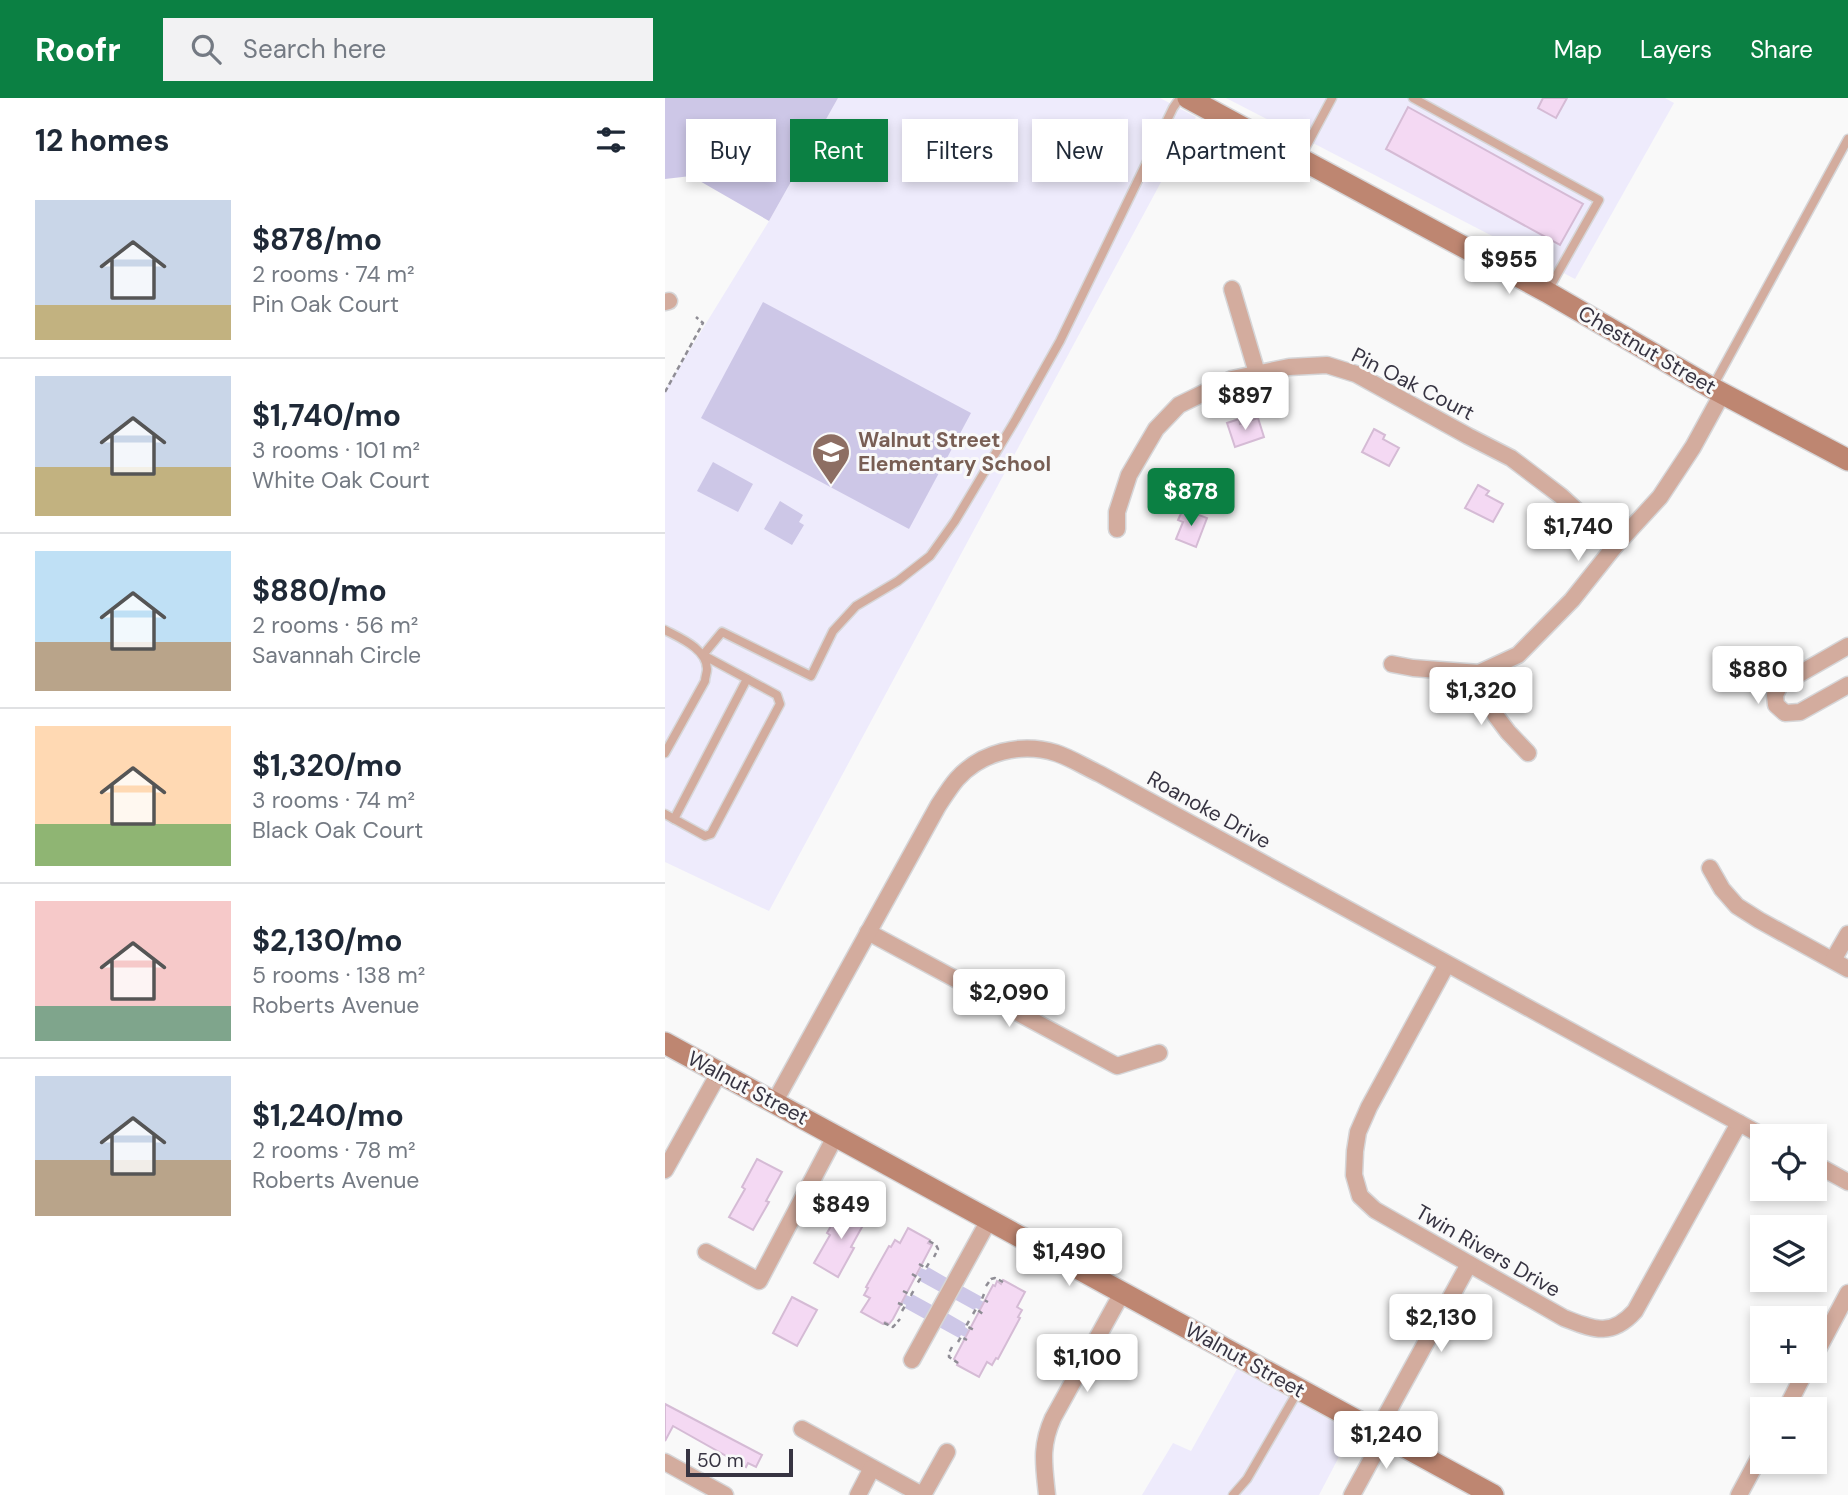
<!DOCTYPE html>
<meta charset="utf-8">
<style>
:root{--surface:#fff;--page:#f2f2f3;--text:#1f2937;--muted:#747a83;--line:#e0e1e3;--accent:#0b8043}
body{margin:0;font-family:"DM Sans",sans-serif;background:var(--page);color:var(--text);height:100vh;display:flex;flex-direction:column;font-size:26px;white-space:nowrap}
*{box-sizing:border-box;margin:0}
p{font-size:23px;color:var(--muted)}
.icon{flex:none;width:38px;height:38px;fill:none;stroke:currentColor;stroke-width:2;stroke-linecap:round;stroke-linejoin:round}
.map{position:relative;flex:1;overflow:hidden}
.sheet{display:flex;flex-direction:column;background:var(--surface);width:665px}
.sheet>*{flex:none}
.top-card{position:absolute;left:21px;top:21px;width:665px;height:63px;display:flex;gap:14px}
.buttons{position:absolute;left:1085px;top:1026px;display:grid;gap:14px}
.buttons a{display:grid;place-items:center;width:77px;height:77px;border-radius:0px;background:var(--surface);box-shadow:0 4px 10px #0003;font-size:35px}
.scale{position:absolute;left:21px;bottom:18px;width:107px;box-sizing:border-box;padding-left:7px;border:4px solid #373442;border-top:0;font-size:19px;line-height:24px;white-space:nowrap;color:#373442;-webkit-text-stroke:5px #f9f9f9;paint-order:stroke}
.price{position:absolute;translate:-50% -60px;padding:0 16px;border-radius:7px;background:#fff;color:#222;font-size:23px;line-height:46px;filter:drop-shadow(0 2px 4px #0008)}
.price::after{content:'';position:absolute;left:50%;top:42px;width:21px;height:16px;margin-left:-10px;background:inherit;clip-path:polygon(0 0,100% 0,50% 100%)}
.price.current{background:var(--accent);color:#fff}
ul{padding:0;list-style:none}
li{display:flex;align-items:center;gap:21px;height:175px;padding:0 35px}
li+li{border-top:2px solid var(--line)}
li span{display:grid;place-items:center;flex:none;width:196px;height:140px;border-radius:0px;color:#555}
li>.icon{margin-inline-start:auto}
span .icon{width:84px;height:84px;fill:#fffc;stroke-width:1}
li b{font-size:30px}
h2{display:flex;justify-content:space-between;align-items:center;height:84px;padding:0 35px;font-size:30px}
.tag{padding:0 24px;border-radius:0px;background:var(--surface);box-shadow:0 4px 10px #0003;font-size:24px;line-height:63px}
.tag.current{background:var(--accent);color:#fff}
header{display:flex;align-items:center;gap:42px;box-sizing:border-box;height:98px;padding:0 35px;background:var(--accent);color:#fff}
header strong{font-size:33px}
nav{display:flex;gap:38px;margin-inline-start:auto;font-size:24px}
.search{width:490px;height:63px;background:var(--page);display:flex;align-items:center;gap:18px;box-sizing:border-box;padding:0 24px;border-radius:0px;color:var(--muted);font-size:26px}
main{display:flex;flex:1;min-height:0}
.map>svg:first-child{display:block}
.built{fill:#eeebfc}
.green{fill:#cdc7e7}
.building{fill:#f4d9f3;stroke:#d5bbd5;stroke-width:2}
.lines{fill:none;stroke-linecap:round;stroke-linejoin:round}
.lane-casing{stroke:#d6d6d8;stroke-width:11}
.street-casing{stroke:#d6d6d8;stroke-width:19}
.secondary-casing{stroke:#d6d6d8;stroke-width:24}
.path{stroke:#8f8d95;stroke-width:2.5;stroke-dasharray:5 3.5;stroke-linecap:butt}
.lane{stroke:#d3ac9e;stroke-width:8}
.street{stroke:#d3ac9e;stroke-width:16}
.secondary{stroke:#be8671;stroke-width:21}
.labels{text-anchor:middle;stroke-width:6;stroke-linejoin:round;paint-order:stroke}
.street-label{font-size:21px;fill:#373442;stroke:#f9f9f9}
.education-label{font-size:21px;font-weight:bold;fill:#785e54;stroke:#f9f9f9;text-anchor:start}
</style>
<header>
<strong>Roofr</strong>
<div class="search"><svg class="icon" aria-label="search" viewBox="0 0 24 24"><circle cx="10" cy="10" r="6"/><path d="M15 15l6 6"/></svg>Search here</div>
<nav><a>Map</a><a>Layers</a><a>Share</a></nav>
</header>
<main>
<section class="sheet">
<h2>12 homes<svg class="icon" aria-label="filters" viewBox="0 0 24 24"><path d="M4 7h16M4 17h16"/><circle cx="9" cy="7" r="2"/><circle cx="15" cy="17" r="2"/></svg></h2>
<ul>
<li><span style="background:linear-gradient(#c9d6e8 75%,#c2b280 0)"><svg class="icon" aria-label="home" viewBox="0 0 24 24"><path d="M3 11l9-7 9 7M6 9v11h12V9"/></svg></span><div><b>$878/mo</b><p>2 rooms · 74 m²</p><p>Pin Oak Court</p></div></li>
<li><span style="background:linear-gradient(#c9d6e8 65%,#c2b280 0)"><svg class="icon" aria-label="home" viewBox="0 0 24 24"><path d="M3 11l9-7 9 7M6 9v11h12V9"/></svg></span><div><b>$1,740/mo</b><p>3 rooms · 101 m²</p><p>White Oak Court</p></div></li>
<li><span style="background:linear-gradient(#bfe0f5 65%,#b9a48a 0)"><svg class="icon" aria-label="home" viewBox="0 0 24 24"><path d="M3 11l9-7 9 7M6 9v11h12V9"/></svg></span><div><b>$880/mo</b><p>2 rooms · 56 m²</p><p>Savannah Circle</p></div></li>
<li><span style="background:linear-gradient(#ffd9b3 70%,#8fb573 0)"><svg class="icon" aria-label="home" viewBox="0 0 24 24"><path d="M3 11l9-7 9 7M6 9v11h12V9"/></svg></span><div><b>$1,320/mo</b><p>3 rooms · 74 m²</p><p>Black Oak Court</p></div></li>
<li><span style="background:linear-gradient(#f6c9c9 75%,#7fa58c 0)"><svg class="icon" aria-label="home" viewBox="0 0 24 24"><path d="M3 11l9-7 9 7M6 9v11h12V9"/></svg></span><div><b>$2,130/mo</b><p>5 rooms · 138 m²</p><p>Roberts Avenue</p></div></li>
<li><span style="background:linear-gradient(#c9d6e8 60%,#b9a48a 0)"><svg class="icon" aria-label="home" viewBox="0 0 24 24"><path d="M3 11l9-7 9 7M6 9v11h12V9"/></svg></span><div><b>$1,240/mo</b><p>2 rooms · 78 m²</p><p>Roberts Avenue</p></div></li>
</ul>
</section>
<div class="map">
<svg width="1183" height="1397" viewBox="0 0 1183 1397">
<rect width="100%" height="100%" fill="#f9f9f9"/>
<g class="built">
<path d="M 173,0 L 495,0 L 531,19 L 104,813 L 0,764 L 0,292 L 104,123 Z"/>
<path d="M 561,0 L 1000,0 L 1009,5 L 910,181 Z"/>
<path d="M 572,1271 L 687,1334 L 654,1397 L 477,1397 L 508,1345 L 526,1353 Z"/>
</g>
<g class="green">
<path d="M 0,0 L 173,0 L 104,123 L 26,78 L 0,81 Z"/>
<path d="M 98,204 L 306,315 L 244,431 L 36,320 Z"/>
<path d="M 48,364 L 88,386 L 73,414 L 32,393 Z"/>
<path d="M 115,403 L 138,417 L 134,424 L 139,427 L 127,447 L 99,431 Z"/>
<path d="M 263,1169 L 282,1180 L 275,1194 L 255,1183 L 256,1180 L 252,1177 L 256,1170 L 261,1172 Z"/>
<path d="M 297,1188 L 317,1199 L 315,1202 L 319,1204 L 315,1212 L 311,1210 L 309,1212 L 289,1201 Z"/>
<path d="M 247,1196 L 267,1207 L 260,1221 L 240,1210 L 241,1207 L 237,1205 L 241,1197 L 246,1199 Z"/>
<path d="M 282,1215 L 301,1226 L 300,1229 L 304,1232 L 300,1239 L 296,1237 L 294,1240 L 274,1229 Z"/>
</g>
<g class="building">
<path d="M 878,0 L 902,0 L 891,20 L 873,10 Z"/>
<path d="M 743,9 L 918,106 L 895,147 L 721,51 Z"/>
<path d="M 593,320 L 599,339 L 570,349 L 562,325 L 574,321 L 575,326 Z"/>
<path d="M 709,331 L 720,337 L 718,341 L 734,350 L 724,368 L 697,354 Z"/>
<path d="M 813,387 L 824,393 L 821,397 L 838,406 L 828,424 L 800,410 Z"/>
<path d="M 518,411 L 542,420 L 531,449 L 511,441 L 518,424 L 513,422 Z"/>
<path d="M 92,1061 L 117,1074 L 101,1103 L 104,1104 L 88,1132 L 64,1119 L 80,1091 L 77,1089 Z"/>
<path d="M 178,1107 L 202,1120 L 186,1149 L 189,1150 L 173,1179 L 149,1165 L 165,1137 L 162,1135 Z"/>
<path d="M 243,1130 L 265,1142 L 263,1145 L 267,1147 L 228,1221 L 224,1226 L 220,1224 L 218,1226 L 196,1214 L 205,1200 L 199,1197 L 203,1190 L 201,1189 L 224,1148 L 226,1149 L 230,1142 L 235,1145 Z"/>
<path d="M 338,1182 L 360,1194 L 352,1209 L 357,1212 L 353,1219 L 355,1220 L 333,1261 L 331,1260 L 327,1267 L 322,1264 L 314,1279 L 292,1267 L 293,1265 L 289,1261 L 328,1187 L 330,1188 L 332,1183 L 336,1186 Z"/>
<path d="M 127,1199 L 152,1212 L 132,1248 L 108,1235 Z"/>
<path d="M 0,1306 L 97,1357 L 91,1369 L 83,1365 L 81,1369 L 8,1328 L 0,1343 Z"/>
</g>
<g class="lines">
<defs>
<g id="lane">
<path d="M 748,0 L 934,102 L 882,194"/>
<path d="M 636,58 L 667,0"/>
<path d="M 1048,288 L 1183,41"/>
<path d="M 0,532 C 15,540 42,551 42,571 C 42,575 40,579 40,583 L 0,655"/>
<path d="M 0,716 L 40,738 L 46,736 L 115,606 L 112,597 L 38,557 L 57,534 L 146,578 L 168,533 L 191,508 L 233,483 L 265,458 L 290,423 L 351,321 L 395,243 L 508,10 L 515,0"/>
<path d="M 9,721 L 82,581"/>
<path d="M 568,1397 L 582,1381 L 633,1293"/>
</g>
<g id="street">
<path d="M 567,191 L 592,275"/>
<path d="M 0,204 L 4,203"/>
<path d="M 452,431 L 452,414 L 464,377 L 491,331 L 514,307 L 567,281 L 624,269 L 662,267 L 691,276 L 803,338 L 846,360 L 896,398 L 950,448"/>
<path d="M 1183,548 L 1115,587 L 1110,597 L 1111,607 L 1120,615 L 1135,614 L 1183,587"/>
<path d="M 727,566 L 748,570 L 814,575 L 853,557 L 907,502 L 950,448 L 995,399 L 1028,349 L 1057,296"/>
<path d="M 814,575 L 831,618 L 843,634 L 863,655"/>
<path d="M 1045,770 L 1057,791 L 1072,808 L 1094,822 L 1183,871"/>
<path d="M 203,834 L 452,968 L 494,955"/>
<path d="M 1168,862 L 1183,836"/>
<path d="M 782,866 L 704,1009 L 693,1034 L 690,1053 L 689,1077 L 695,1098 L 710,1112 L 899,1220 C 928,1231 946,1240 970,1213 L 1074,1025"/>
<path d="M 109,1005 L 273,708 C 279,699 285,689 292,681 C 316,654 356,644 391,655 C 406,660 420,669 435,676 L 1098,1038"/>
<path d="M 1150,1066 L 1183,1084"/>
<path d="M 0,1072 L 54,975"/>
<path d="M 41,1154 L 94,1183 L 171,1037"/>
<path d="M 1150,1257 L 1183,1195"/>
<path d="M 247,1262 L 324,1122"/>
<path d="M 1121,1311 L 1141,1272"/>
<path d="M 137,1331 L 257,1397"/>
<path d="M 0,1364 L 60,1397"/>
<path d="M 193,1397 L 207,1370"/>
<path d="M 258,1397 L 282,1354"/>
<path d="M 382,1397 C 379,1367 375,1349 388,1320 L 457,1195"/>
<path d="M 687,1397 L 716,1344 L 719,1321 L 804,1166"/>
<path d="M 1074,1397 L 1097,1354"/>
</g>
<g id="secondary">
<path d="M 523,0 L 882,194 L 1047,290 L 1183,362"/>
<path d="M 0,945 L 828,1397"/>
</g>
</defs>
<use href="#lane" class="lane-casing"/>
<use href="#street" class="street-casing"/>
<use href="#secondary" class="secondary-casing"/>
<g class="path">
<path d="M 0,294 L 38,225 L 31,219"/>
<path d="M 264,1143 L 271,1147 L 273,1151 L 269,1159"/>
<path d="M 254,1166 L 261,1170 L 264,1165"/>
<path d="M 247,1176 L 255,1181 L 252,1186"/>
<path d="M 321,1188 L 326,1181 L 330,1180 L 338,1184"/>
<path d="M 238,1193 L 246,1197 L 249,1192"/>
<path d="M 319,1196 L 317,1201 L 323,1204"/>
<path d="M 233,1205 L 240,1208 L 237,1213"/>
<path d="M 308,1216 L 311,1211 L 318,1216"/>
<path d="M 304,1223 L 301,1228 L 309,1232"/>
<path d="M 219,1225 L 228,1229 L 235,1221"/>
<path d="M 293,1244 L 296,1239 L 302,1242"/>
<path d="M 287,1249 L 284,1255 L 284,1259 L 293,1265"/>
</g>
<use href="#lane" class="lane"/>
<use href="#street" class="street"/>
<use href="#secondary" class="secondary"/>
</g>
<defs>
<symbol id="school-pin" viewBox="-11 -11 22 30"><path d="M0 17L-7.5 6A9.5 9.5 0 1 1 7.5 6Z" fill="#8d6e63" stroke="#f9f9f9"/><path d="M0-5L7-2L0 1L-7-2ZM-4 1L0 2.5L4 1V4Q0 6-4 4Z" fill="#fff"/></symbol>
</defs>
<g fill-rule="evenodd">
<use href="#school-pin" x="144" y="332" width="44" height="60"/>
</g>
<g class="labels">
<g class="street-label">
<text transform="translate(982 252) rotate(30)" y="7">Chestnut Street</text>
<text transform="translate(748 286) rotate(27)" y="7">Pin Oak Court</text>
<text transform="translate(544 712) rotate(29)" y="7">Roanoke Drive</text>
<text transform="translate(83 990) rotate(28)" y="7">Walnut Street</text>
<text transform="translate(823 1153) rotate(30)" y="7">Twin Rivers Drive</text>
<text transform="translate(580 1262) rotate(29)" y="7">Walnut Street</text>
</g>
<g class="education-label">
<text x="193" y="349">Walnut Street<tspan x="193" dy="24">Elementary School</tspan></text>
</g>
</g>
</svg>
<div class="buttons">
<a><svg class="icon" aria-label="locate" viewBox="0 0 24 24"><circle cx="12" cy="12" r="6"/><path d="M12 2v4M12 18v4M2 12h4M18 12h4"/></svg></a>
<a><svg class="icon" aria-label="layers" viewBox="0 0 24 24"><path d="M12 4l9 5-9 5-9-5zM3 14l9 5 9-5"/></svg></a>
<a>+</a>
<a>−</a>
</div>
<div class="scale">50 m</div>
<b class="price" style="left:844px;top:198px">$955</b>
<b class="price" style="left:580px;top:334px">$897</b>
<b class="price current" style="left:526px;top:430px">$878</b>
<b class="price" style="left:913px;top:465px">$1,740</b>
<b class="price" style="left:1093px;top:608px">$880</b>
<b class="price" style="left:816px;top:629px">$1,320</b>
<b class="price" style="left:344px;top:931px">$2,090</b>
<b class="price" style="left:176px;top:1143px">$849</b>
<b class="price" style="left:404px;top:1190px">$1,490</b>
<b class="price" style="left:776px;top:1256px">$2,130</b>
<b class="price" style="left:422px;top:1296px">$1,100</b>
<b class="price" style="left:721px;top:1373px">$1,240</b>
<div class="top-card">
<a class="tag">Buy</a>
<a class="tag current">Rent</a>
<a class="tag">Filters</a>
<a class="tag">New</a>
<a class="tag">Apartment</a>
</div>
</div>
</main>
